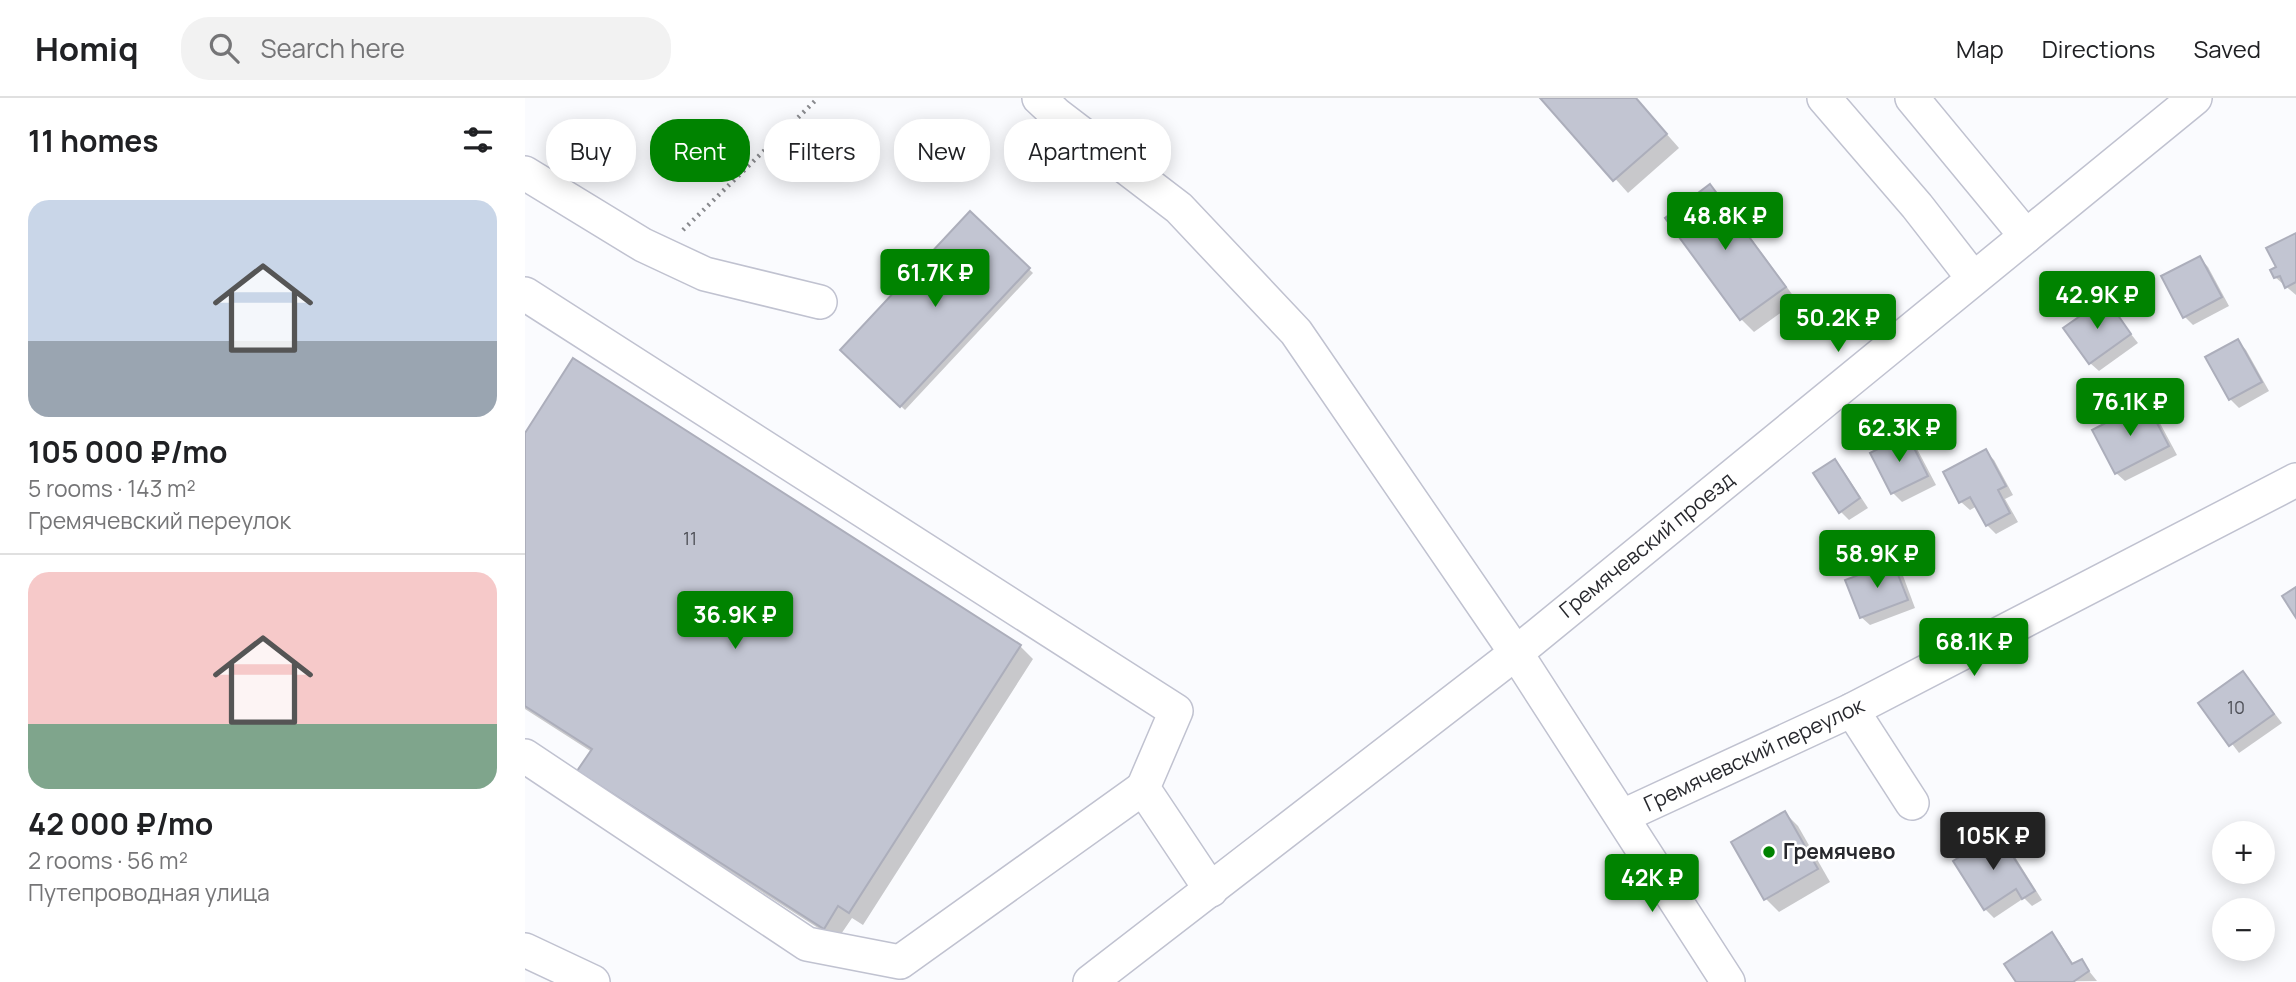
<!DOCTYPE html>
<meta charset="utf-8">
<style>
:root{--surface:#fff;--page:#f2f2f2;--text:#202124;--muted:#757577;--line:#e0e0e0;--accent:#008300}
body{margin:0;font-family:Manrope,sans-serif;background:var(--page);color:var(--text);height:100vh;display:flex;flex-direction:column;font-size:26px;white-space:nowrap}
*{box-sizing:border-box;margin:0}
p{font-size:23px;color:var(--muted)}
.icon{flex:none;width:38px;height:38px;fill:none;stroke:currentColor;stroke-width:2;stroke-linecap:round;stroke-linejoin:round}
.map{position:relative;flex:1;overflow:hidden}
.sheet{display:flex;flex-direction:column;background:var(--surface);width:525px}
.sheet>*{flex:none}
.top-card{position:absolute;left:21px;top:21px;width:665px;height:63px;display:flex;gap:14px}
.fabs{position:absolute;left:1687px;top:723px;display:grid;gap:14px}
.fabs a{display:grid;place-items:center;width:63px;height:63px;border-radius:50%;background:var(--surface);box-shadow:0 4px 18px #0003;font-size:35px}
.price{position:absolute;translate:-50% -60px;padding:0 16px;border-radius:7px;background:var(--accent);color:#fff;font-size:23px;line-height:46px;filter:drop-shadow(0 2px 4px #0008)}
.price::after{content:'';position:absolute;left:50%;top:42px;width:21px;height:16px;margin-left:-10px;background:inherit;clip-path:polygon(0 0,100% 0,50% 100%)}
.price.on{background:#222;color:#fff}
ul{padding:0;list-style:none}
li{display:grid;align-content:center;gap:14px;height:371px;padding:0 28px}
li+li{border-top:2px solid var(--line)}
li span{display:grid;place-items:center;height:217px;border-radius:21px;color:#555}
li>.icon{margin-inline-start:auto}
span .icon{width:126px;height:126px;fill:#fffc;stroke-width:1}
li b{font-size:30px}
h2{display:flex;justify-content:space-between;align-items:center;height:84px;padding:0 28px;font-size:30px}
.pill{padding:0 24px;border-radius:28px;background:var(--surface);box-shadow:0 4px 18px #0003;font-size:24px;line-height:63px}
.pill.on{background:var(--accent);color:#fff}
header{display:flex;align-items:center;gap:42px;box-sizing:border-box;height:98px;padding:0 35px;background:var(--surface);border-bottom:2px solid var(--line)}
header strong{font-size:33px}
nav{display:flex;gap:38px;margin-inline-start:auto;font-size:24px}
.search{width:490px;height:63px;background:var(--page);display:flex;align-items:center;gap:18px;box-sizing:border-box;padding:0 24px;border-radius:28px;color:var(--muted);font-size:26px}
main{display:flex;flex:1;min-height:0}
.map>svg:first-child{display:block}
.shadow{fill:#0003}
.building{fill:#c2c5d2;stroke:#acaebb;stroke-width:2}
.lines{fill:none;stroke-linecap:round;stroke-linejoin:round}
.minor-casing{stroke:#c0c2d0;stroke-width:36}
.path{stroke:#88898d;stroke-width:4.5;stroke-dasharray:2 5;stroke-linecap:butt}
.minor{stroke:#fff;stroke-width:33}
.poi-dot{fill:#008300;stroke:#fff;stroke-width:2.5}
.labels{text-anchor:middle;stroke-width:5;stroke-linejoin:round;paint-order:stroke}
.number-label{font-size:18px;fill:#4e5057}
.street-label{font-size:21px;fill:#28292e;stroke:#fff}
.poi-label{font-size:21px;font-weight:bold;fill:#28292e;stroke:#fff;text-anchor:start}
</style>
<header>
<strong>Homiq</strong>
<div class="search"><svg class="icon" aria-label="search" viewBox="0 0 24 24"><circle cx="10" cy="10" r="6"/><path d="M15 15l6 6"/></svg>Search here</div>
<nav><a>Map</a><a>Directions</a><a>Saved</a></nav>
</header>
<main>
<section class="sheet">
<h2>11 homes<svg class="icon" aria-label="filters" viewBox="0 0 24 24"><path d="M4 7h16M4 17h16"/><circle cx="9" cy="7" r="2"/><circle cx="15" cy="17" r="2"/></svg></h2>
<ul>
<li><span style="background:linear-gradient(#c9d6e8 65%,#9aa5b1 0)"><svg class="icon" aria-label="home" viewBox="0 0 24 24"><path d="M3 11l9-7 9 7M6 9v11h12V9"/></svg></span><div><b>105 000 ₽/mo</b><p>5 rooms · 143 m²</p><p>Гремячевский переулок</p></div></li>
<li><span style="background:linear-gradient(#f6c9c9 70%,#7fa58c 0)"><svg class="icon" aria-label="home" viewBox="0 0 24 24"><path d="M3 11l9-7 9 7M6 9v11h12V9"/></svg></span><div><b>42 000 ₽/mo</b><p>2 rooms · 56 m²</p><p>Путепроводная улица</p></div></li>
</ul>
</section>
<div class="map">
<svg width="1771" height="884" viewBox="0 0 1771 884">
<rect width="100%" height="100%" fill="#fafbfe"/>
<g class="shadow">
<path d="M 1018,0 L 1110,0 L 1154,50 L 1103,95 Z"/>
<path d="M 1185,89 L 1198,102 L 1272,203 L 1229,234 L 1216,221 L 1142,121 Z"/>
<path d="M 445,116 L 508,175 L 380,312 L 317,252 Z"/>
<path d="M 1771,137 L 1771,197 L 1750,179 Z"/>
<path d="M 1675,160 L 1683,169 L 1704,208 L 1668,227 L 1659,218 Z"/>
<path d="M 1580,203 L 1613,245 L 1574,273 L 1565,265 Z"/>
<path d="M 1713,243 L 1721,252 L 1744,293 L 1714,310 L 1705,301 Z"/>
<path d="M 1621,306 L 1629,314 L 1652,357 L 1600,383 L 1591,375 Z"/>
<path d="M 1382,338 L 1390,347 L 1411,387 L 1377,404 L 1368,395 L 1348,355 Z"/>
<path d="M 0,339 L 495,548 L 508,561 L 338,827 L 327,820 L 312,842 L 67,686 L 54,673 L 67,654 L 0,611 Z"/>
<path d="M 1460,353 L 1469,362 L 1488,397 L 1480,401 L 1493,424 L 1471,436 L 1462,427 L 1452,408 L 1445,412 L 1436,404 Z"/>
<path d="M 1309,363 L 1318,372 L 1343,410 L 1324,422 L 1315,413 Z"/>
<path d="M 1368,466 L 1377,475 L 1390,510 L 1345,527 L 1336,519 Z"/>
<path d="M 1718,575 L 1757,625 L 1714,655 L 1676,605 Z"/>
<path d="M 1260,715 L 1273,728 L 1305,784 L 1254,814 L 1241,801 Z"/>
<path d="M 1473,738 L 1482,746 L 1517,802 L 1507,808 L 1499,800 L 1469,820 L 1460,811 Z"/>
<path d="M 1527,836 L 1535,845 L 1549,867 L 1556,863 L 1572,883 L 1493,884 Z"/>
</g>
<g class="building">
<path d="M 1015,0 L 1111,0 L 1142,36 L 1088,83 Z"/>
<path d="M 1185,86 L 1261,189 L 1215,222 L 1140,120 Z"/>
<path d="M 445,113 L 505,170 L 375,309 L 315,252 Z"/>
<path d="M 1771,135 L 1771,184 L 1760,190 L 1755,178 L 1749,180 L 1745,172 L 1751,169 L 1741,150 Z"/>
<path d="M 1675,158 L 1697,199 L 1658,220 L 1636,178 Z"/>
<path d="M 1581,200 L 1606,236 L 1564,266 L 1538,230 Z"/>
<path d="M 1713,241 L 1737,284 L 1704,302 L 1680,259 Z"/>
<path d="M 48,260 L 496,547 L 324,815 L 313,808 L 299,831 L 52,673 L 67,651 L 0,608 L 0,335 Z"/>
<path d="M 1621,304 L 1644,348 L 1590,376 L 1567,332 Z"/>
<path d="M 1382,336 L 1403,378 L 1366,396 L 1345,355 Z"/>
<path d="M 1461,351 L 1481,388 L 1473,392 L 1485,415 L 1461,428 L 1445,399 L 1434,405 L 1418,374 Z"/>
<path d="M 1310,361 L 1335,400 L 1314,415 L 1288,375 Z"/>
<path d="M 1368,464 L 1383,502 L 1335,520 L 1320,482 Z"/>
<path d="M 1771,489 L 1771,520 L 1757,498 Z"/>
<path d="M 1718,573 L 1749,616 L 1704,648 L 1673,605 Z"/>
<path d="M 1260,713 L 1293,771 L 1239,802 L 1206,744 Z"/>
<path d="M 1473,735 L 1510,793 L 1497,801 L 1491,791 L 1459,812 L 1428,763 Z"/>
<path d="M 1527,834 L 1547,866 L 1557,861 L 1564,873 L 1548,884 L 1491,884 L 1479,866 Z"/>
</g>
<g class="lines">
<defs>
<g id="minor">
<path d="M 514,0 L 531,16 L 654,110 L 771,234 L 991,555 L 1203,884"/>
<path d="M 1299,0 L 1392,108 L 1448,180"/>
<path d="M 1387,0 L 1501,138"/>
<path d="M 0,75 L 118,147 L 180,176 L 295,204"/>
<path d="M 0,196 L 651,613 L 618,690 L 686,792"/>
<path d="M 1327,612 L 1387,705"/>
<path d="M 0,658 L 282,846 L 375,864 L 618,690"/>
<path d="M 1098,718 L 1327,612 L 1771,382"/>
<path d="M 0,852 L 68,884"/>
<path d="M 565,884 L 991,555 L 1670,0"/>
</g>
</defs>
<use href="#minor" class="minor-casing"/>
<path class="path" d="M 158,132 L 293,0"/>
<use href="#minor" class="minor"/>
</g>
<circle class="poi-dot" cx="1244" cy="754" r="7"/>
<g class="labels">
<g class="number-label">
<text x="165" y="447">11</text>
<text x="1711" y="616">10</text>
</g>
<g class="street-label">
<text transform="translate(1122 447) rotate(-39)" y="7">Гремячевский проезд</text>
<text transform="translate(1229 657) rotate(-25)" y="7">Гремячевский переулок</text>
</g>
<g class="poi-label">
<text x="1258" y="761">Гремячево</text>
</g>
</g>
</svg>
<div class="fabs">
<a>+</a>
<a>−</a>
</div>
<b class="price" style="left:1200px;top:154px">48.8K ₽</b>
<b class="price" style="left:410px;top:211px">61.7K ₽</b>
<b class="price" style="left:1572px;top:233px">42.9K ₽</b>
<b class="price" style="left:1313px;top:256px">50.2K ₽</b>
<b class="price" style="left:1605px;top:340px">76.1K ₽</b>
<b class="price" style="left:1374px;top:366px">62.3K ₽</b>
<b class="price" style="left:1352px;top:492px">58.9K ₽</b>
<b class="price" style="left:210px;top:553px">36.9K ₽</b>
<b class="price" style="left:1449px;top:580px">68.1K ₽</b>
<b class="price on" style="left:1468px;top:774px">105K ₽</b>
<b class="price" style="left:1127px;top:816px">42K ₽</b>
<div class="top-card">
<a class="pill">Buy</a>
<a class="pill on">Rent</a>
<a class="pill">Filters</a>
<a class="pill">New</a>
<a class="pill">Apartment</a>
</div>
</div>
</main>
